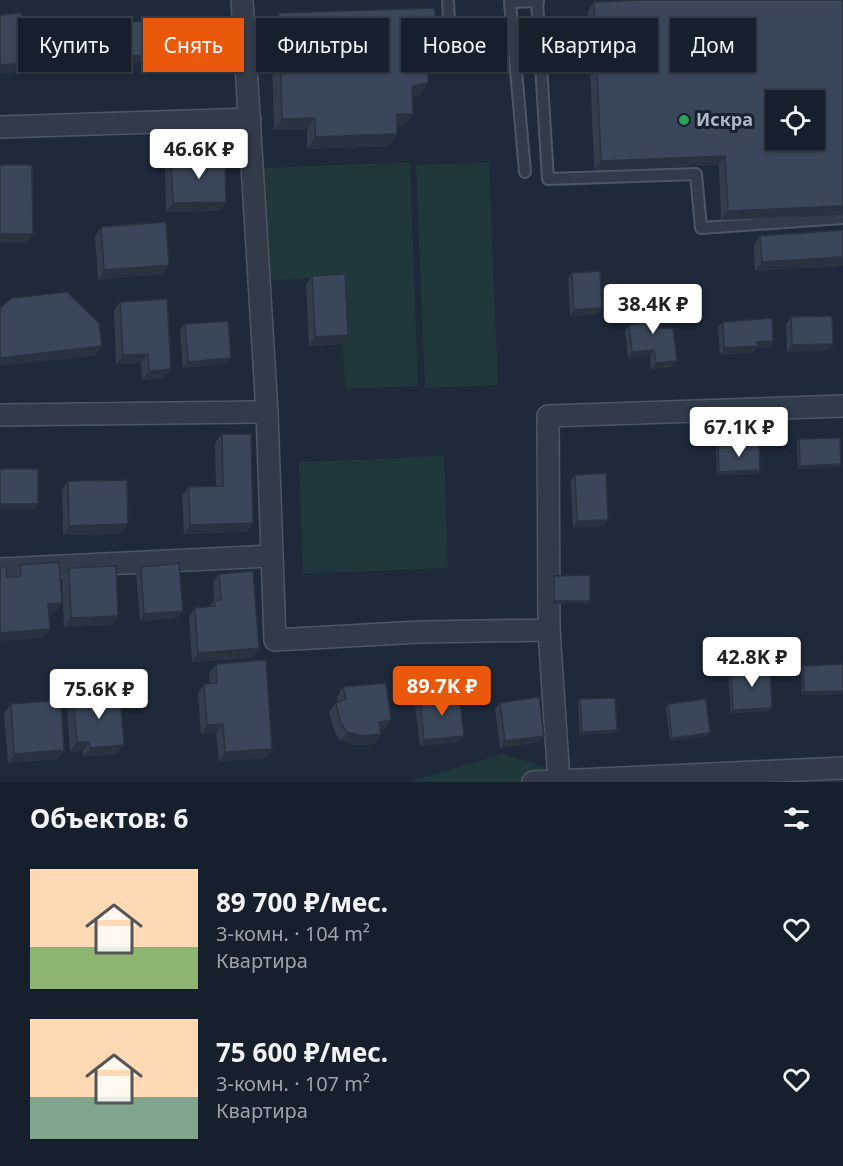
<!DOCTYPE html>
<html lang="ru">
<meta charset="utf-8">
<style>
:root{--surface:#161f2c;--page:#232c38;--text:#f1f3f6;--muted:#9ea2a9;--line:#353d48;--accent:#ea580c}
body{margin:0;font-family:"Noto Sans",sans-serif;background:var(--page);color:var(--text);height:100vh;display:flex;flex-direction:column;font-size:22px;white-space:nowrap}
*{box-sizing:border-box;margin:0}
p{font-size:20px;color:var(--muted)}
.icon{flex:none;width:33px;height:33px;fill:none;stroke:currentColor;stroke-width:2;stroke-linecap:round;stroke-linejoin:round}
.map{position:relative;height:782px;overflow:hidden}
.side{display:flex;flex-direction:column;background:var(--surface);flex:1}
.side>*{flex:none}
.banner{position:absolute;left:18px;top:18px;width:807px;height:54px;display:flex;gap:12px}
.buttons{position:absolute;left:765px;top:90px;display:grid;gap:12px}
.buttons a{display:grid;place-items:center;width:60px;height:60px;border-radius:0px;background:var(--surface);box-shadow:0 2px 4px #0004,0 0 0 2px var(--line);font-size:30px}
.price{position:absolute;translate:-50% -51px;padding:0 14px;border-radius:6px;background:#fff;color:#222;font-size:20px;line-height:39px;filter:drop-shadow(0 2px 3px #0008)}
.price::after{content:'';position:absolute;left:50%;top:36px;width:18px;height:14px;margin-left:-9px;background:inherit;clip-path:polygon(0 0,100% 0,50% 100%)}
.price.on{background:var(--accent);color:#fff}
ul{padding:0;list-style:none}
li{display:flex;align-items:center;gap:18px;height:150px;padding:0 30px}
li span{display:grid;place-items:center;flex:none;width:168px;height:120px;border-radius:0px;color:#555}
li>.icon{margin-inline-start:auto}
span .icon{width:72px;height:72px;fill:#fffc;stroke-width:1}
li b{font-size:26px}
h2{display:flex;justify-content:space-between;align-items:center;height:72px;padding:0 30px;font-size:26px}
.chip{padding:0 21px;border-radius:0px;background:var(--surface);box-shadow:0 2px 4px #0004,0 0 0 2px var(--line);font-size:21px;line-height:54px}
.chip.on{background:var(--accent);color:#fff}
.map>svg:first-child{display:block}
.green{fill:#20373b}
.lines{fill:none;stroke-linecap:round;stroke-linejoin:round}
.lane-casing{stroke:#4d5665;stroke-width:14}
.street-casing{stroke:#4d5665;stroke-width:24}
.lane{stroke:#323b4a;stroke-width:10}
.street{stroke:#323b4a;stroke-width:21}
.wall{fill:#323d4d}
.shaded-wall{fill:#29323f}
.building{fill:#3a475a;stroke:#29323f;stroke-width:1.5;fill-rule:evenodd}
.leisure-dot{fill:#2e9e5b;stroke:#18212e;stroke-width:2}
.labels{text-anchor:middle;stroke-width:6;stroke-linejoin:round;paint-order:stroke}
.poi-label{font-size:18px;font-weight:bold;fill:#acb6c7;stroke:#18212e;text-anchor:start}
</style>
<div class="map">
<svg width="843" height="782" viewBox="0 0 843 782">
<rect width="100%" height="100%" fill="#1e293a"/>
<g class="green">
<path d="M 410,162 L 418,386 L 345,389 L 340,277 L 269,280 L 264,168 Z"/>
<path d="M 489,162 L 498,385 L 425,388 L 416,165 Z"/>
<path d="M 444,456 L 448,568 L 303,574 L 299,462 Z"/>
<path d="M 503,754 L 555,770 L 843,764 L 843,782 L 407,782 Z"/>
</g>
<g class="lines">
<defs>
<g id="lane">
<path d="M 448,0 L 451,58"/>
<path d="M 537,0 L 548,179 L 696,174 L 701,228 L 843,218"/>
<path d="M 525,172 L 510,2 L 538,1"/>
</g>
<g id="street">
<path d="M 242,0 L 267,412 L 275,640 L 420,632 L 549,630"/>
<path d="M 0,127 L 250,119"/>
<path d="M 0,415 L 267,412"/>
<path d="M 0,569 L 272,556"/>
<path d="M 559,781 L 549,630 L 548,416 L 843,406"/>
<path d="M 533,782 L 843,768"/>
</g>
</defs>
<use href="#lane" class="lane-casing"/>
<use href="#street" class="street-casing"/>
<use href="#lane" class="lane"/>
<use href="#street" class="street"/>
</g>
<g class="wall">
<path d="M 594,2 L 843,215 L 721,220 L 719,165 L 594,170 L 588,11 Z"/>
<path d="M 279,13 L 435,27 L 429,36 L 420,95 L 412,96 L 413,114 L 405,125 L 397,126 L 389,146 L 307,149 L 307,130 L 274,130 L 271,25 Z"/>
<path d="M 128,22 L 173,55 L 169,61 L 125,63 L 123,29 Z"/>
<path d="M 171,159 L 226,202 L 220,211 L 166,212 L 165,168 Z"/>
<path d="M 101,227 L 163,274 L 98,280 L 95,236 Z"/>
<path d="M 843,230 L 843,266 L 755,271 L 754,245 L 760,236 Z"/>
<path d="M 572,273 L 598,314 L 570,316 L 568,279 Z"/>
<path d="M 312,276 L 348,335 L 342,344 L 309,346 L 306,285 Z"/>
<path d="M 120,302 L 171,369 L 164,378 L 142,380 L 141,363 L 116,364 L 114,311 Z"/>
<path d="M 639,304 L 660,329 L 677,361 L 672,367 L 651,369 L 650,356 L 628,359 L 625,331 L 629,325 L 636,324 L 635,311 Z"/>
<path d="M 791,317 L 828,350 L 787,352 L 786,324 Z"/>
<path d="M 723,322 L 773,341 L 769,347 L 756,348 L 753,352 L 720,355 L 718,328 Z"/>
<path d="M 185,324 L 227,364 L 183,368 L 180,330 Z"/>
<path d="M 222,434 L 253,523 L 247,532 L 184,534 L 182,496 L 189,487 L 216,486 L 215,443 Z"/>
<path d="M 799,439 L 841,464 L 838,467 L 798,469 L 797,442 Z"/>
<path d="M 718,446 L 760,470 L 758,474 L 717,475 L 716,449 Z"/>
<path d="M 575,475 L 604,526 L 573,527 L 571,481 Z"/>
<path d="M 68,481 L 121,534 L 63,535 L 62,490 Z"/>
<path d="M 20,565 L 56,612 L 48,613 L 43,638 L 7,577 L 14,577 L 14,574 Z"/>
<path d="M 141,567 L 178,618 L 140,621 L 136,573 Z"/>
<path d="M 69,568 L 112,625 L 64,627 L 62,577 Z"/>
<path d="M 219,574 L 252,658 L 192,662 L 189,617 L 195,608 L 209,607 L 214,600 L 213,583 Z"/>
<path d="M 554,576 L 588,604 L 552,604 L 552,579 Z"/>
<path d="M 216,664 L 272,749 L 266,758 L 219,761 L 216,733 L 201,734 L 198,693 L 204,684 L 210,683 L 209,673 Z"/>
<path d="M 803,666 L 843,694 L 802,695 L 801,669 Z"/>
<path d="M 731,669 L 770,711 L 731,713 L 728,672 Z"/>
<path d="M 343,687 L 391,720 L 385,729 L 380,730 L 381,734 L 374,744 L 355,745 L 340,741 L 334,730 L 329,712 L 336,703 L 338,702 L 337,697 Z"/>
<path d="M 73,697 L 117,754 L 83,757 L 83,751 L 70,752 L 67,707 Z"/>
<path d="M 420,698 L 464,736 L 459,742 L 420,746 L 415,704 Z"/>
<path d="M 580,699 L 614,733 L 580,735 L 578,702 Z"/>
<path d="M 500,703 L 544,736 L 540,742 L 500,748 L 495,709 Z"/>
<path d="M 11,704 L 64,750 L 58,759 L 8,763 L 4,713 Z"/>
<path d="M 668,704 L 710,733 L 708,736 L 670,741 L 666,707 Z"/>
</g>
<g class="shaded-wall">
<path d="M 429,27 L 435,27 L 427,39 Z"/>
<path d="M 173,55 L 169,61 L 125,63 L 129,56 Z"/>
<path d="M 26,63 L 19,72 L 0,74 L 0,65 Z"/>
<path d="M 428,83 L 420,95 L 404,98 L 412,86 Z"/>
<path d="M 397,114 L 413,114 L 405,125 L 388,126 Z"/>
<path d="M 315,118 L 307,130 L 274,130 L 282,119 Z"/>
<path d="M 397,134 L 389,146 L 307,149 L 315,137 Z"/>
<path d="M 725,156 L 719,165 L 594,170 L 601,161 Z"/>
<path d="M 226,202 L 220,211 L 166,212 L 173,203 Z"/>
<path d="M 843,206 L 843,215 L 721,220 L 728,211 Z"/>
<path d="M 0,234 L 33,234 L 27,243 L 0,243 Z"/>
<path d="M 843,257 L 843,266 L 755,271 L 762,262 Z"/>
<path d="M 169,265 L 163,274 L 98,280 L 104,270 Z"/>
<path d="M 602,308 L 598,314 L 570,316 L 574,310 Z"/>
<path d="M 348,335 L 342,344 L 309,346 L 315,337 Z"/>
<path d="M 773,341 L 769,347 L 756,348 L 753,352 L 720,355 L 724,348 L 757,342 Z"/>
<path d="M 833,344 L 828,350 L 787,352 L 792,345 Z"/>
<path d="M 102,346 L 95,356 L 0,366 L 0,358 Z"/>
<path d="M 654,350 L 650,356 L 628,359 L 632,352 Z"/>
<path d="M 148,354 L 141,363 L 116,364 L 123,355 Z"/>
<path d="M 231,358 L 227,364 L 183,368 L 188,362 Z"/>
<path d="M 677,361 L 672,367 L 651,369 L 656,363 Z"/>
<path d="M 171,369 L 164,378 L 142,380 L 149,371 Z"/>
<path d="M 841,464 L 838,467 L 798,469 L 800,466 Z"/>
<path d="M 760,470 L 758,474 L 717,475 L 719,472 Z"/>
<path d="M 0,504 L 38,504 L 34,510 L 0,510 Z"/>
<path d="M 608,520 L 604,526 L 573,527 L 577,521 Z"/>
<path d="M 253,523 L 247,532 L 184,534 L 190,525 Z"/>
<path d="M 128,524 L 121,534 L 63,535 L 69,526 Z"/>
<path d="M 554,601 L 590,601 L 588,604 L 552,604 Z"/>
<path d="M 62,603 L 56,612 L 41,614 L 48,604 Z"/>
<path d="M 183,611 L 178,618 L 140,621 L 144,614 Z"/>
<path d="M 118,616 L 112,625 L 64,627 L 71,618 Z"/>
<path d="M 50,629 L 43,638 L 0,641 L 0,633 Z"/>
<path d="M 259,648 L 252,658 L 192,662 L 198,653 Z"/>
<path d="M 843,691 L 843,694 L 802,695 L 804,692 Z"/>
<path d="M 772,708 L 770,711 L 731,713 L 733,710 Z"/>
<path d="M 391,720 L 385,729 L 372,731 L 379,722 Z"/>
<path d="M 223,724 L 216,733 L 201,734 L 207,725 Z"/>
<path d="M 617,730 L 614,733 L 580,735 L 582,732 Z"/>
<path d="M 347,732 L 381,734 L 374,744 L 355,745 L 340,741 Z"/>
<path d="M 710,733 L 708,736 L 670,741 L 672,738 Z"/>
<path d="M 464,736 L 459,742 L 420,746 L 424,740 Z"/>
<path d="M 544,736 L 540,742 L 500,748 L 505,741 Z"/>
<path d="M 77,742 L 89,742 L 83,751 L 70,752 Z"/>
<path d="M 124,745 L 117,754 L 83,757 L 90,748 Z"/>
<path d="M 272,749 L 266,758 L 219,761 L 225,752 Z"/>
<path d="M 64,750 L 58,759 L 8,763 L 14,754 Z"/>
</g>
<g class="building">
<path d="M 637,0 L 843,0 L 843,206 L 728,211 L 725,156 L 601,161 L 594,2 ZM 776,100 L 814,100 L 814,140 L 776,140 Z"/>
<path d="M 435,8 L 435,27 L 429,27 L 428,83 L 412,86 L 413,114 L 397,114 L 397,134 L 315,137 L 315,118 L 282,119 L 279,13 Z"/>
<path d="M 21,13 L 26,63 L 0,65 L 0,15 Z"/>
<path d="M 172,20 L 173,55 L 129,56 L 128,22 Z"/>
<path d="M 225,157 L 226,202 L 173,203 L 171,159 Z"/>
<path d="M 0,165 L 32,165 L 33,234 L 0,234 Z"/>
<path d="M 166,222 L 169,265 L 104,270 L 101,227 Z"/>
<path d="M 843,230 L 843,257 L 762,262 L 760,236 Z"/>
<path d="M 600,271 L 602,308 L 574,310 L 572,273 Z"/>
<path d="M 345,274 L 348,335 L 315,337 L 312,276 Z"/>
<path d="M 67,292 L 99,323 L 102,346 L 0,358 L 0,308 L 12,298 Z"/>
<path d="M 167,299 L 171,369 L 149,371 L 148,354 L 123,355 L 120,302 Z"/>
<path d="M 657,302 L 660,329 L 673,328 L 677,361 L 656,363 L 654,350 L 632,352 L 629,325 L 641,323 L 639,304 Z"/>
<path d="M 832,316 L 833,344 L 792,345 L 791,317 Z"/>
<path d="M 772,318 L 773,341 L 757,342 L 758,346 L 724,348 L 723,322 Z"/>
<path d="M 228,321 L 231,358 L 188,362 L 185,324 Z"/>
<path d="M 222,434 L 251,434 L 253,523 L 190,525 L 189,487 L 223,486 Z"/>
<path d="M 840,438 L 841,464 L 800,466 L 799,439 Z"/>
<path d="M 759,444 L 760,470 L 719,472 L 718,446 Z"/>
<rect x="0" y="469" width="38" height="35"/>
<path d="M 606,473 L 608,520 L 577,521 L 575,475 Z"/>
<path d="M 127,480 L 128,524 L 69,526 L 68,481 Z"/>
<path d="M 59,562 L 62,603 L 48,604 L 50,629 L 0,633 L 0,567 L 6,566 L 7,577 L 21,576 L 20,565 Z"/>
<path d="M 179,563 L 183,611 L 144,614 L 141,567 Z"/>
<path d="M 116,566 L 118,616 L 71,618 L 69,568 Z"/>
<path d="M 253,571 L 259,648 L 198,653 L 195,608 L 215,606 L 214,600 L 221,600 L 219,574 Z"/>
<path d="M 590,575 L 590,601 L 554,601 L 554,576 Z"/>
<path d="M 266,660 L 272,749 L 225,752 L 223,724 L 207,725 L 204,684 L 217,683 L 216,664 Z"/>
<path d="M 843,664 L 843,691 L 804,692 L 803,666 Z"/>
<path d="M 770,666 L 772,708 L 733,710 L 731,669 Z"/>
<path d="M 386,683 L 391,720 L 379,722 L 381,734 L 362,736 L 347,732 L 340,721 L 336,703 L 346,699 L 343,687 Z"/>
<path d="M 459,693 L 464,736 L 424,740 L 420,698 Z"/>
<path d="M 120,694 L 124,745 L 90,748 L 89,742 L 77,742 L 73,697 Z"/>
<path d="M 539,697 L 544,736 L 505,741 L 500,703 Z"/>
<path d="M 615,698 L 617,730 L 582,732 L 580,699 Z"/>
<path d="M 706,699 L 710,733 L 672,738 L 668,704 Z"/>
<path d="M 61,700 L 64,750 L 14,754 L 11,704 Z"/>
</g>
<circle class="leisure-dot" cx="684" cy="120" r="6"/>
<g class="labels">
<g class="poi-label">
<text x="696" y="126">Искра</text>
</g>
</g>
</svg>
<div class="buttons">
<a><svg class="icon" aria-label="locate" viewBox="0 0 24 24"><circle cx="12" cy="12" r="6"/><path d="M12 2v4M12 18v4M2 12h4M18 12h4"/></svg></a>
</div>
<b class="price" style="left:199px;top:180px">46.6K ₽</b>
<b class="price" style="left:653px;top:335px">38.4K ₽</b>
<b class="price" style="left:739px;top:458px">67.1K ₽</b>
<b class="price" style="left:752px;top:688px">42.8K ₽</b>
<b class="price on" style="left:442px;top:717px">89.7K ₽</b>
<b class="price" style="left:99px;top:720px">75.6K ₽</b>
<div class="banner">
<a class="chip">Купить</a>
<a class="chip on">Снять</a>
<a class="chip">Фильтры</a>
<a class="chip">Новое</a>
<a class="chip">Квартира</a>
<a class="chip">Дом</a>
</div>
</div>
<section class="side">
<h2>Объектов: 6<svg class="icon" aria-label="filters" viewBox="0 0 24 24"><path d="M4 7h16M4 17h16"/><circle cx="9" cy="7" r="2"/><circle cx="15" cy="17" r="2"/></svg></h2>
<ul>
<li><span style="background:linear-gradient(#ffd9b3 65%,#8fb573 0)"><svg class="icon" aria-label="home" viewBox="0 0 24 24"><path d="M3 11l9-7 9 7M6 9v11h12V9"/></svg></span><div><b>89 700 ₽/мес.</b><p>3-комн. · 104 m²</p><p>Квартира</p></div><svg class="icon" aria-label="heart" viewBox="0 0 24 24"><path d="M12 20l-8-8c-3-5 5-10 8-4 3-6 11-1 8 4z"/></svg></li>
<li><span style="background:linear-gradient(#ffd9b3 65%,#7fa58c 0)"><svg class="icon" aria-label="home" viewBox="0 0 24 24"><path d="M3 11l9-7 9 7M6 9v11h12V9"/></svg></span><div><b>75 600 ₽/мес.</b><p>3-комн. · 107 m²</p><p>Квартира</p></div><svg class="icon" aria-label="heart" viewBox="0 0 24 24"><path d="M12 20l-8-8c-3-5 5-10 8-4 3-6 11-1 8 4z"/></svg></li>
</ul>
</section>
